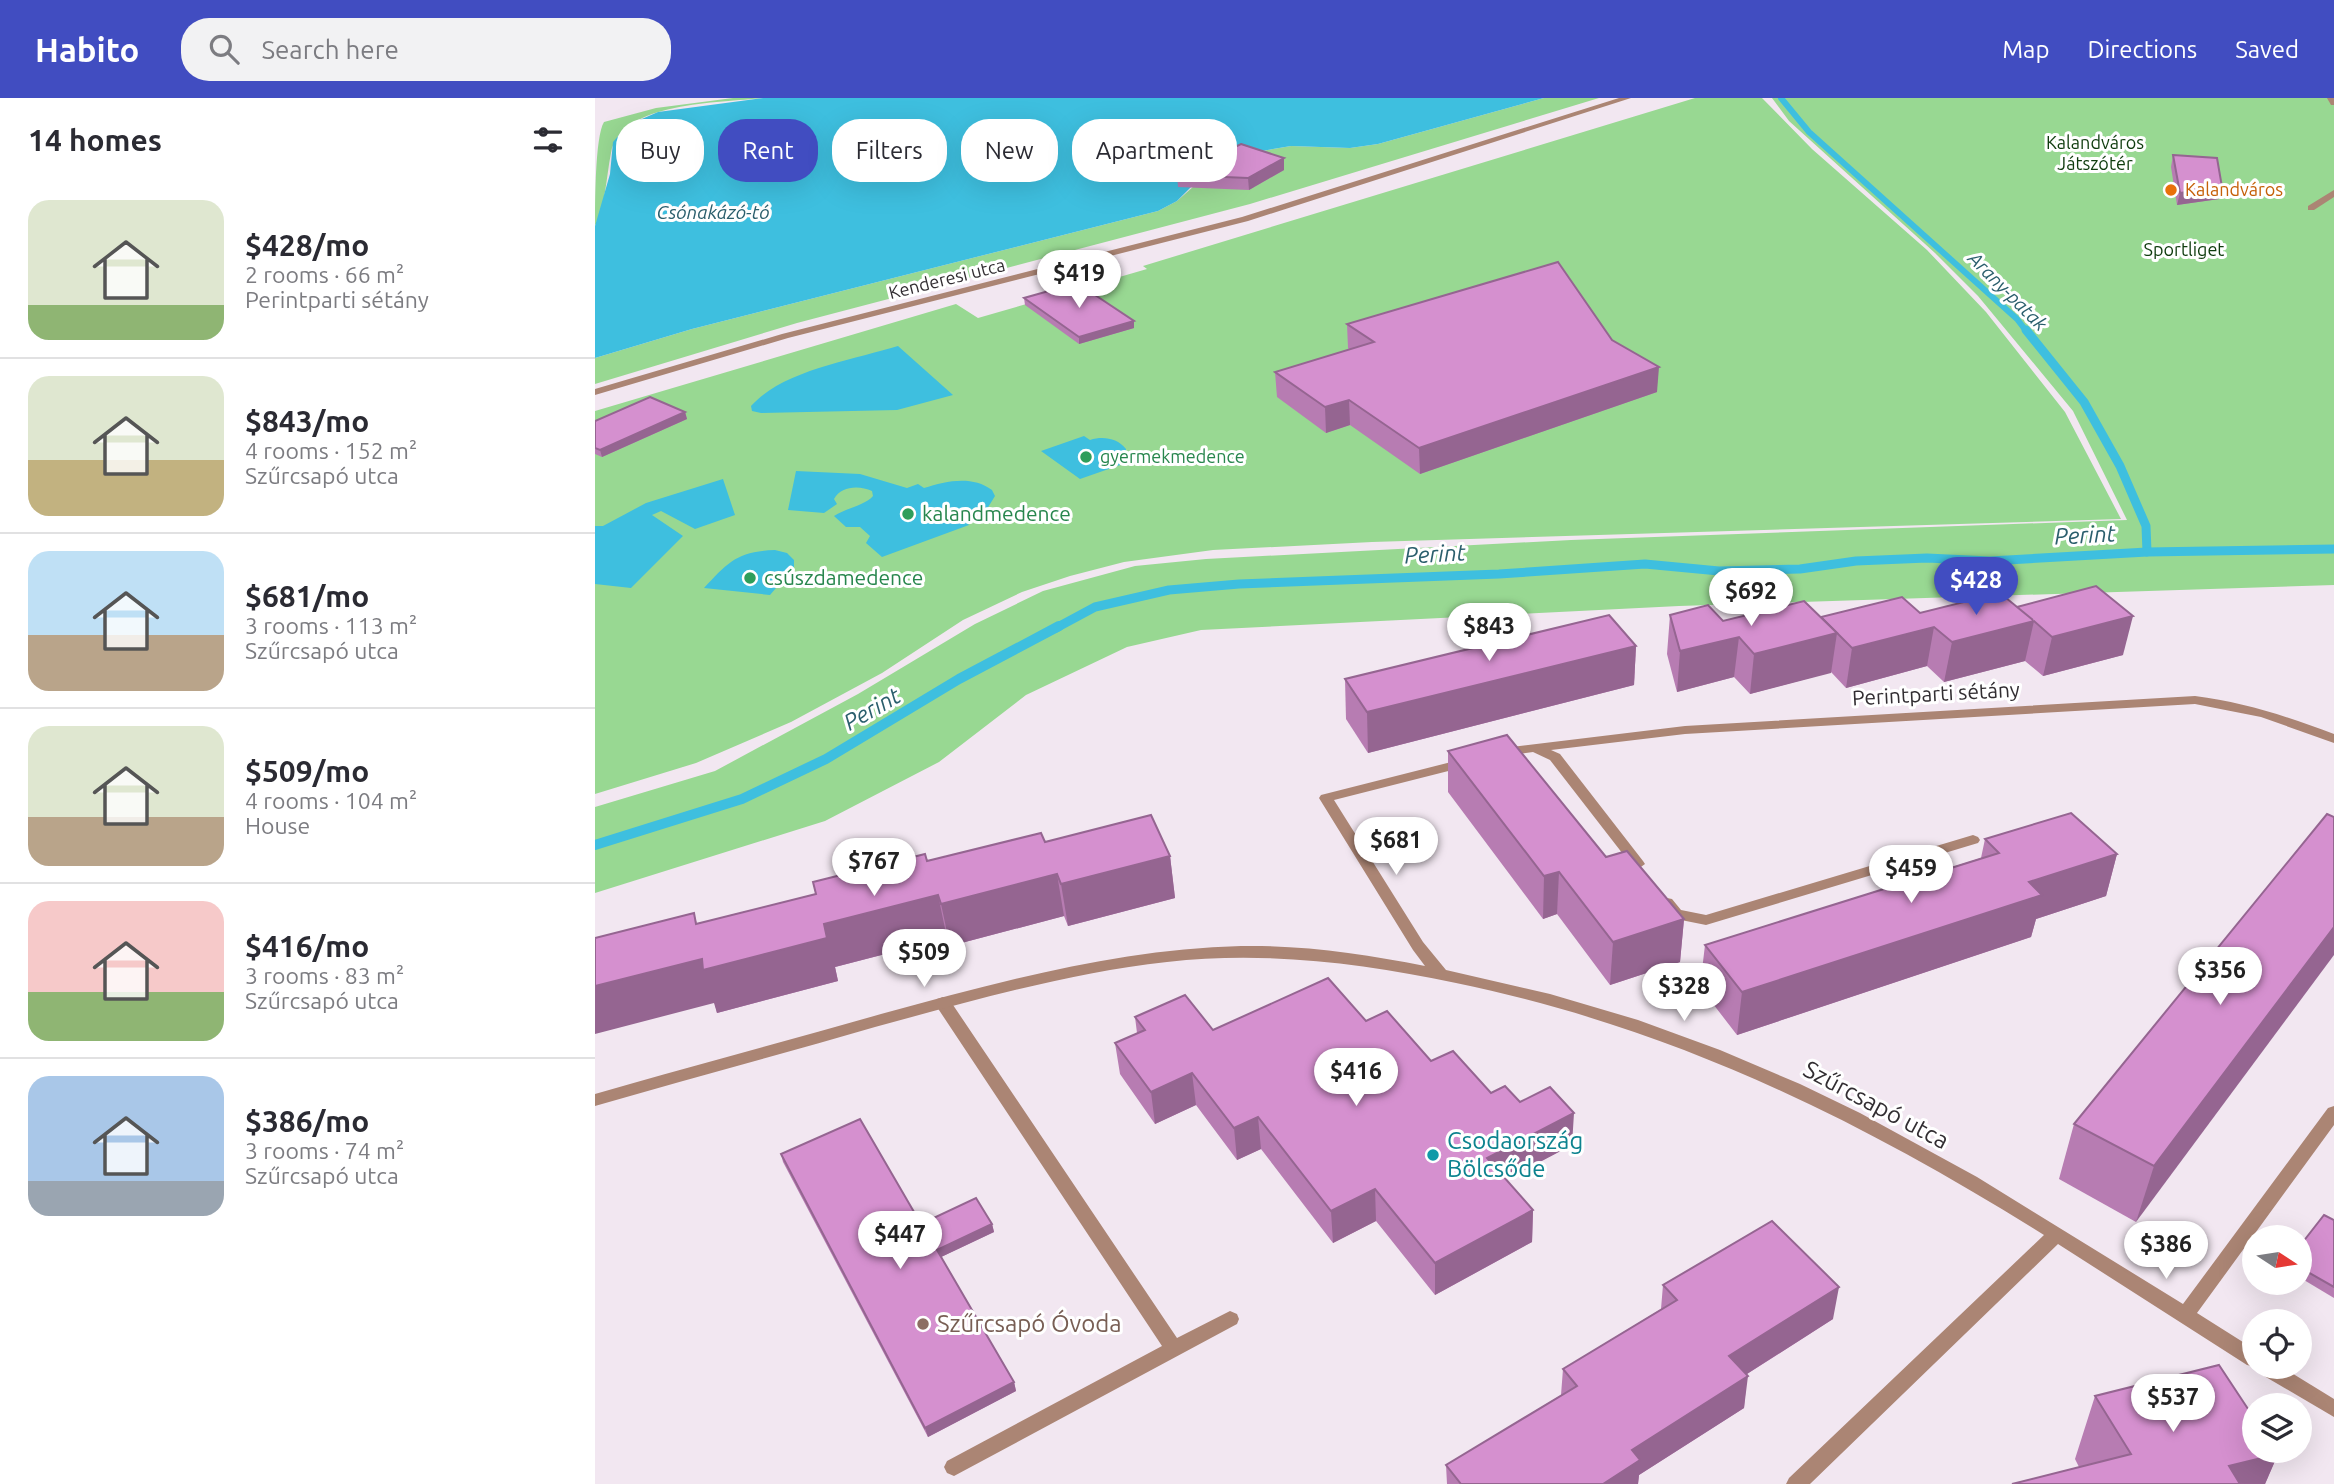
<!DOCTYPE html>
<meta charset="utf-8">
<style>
:root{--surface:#fff;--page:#f2f2f3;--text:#2b2b33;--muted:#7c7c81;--line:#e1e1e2;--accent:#414dc1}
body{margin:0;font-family:Ubuntu,sans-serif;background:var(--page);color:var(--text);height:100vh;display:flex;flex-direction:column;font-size:26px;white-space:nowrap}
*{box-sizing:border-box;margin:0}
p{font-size:23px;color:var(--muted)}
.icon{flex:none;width:38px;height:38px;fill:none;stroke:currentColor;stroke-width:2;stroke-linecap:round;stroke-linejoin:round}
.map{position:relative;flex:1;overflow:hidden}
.side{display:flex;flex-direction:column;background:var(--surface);width:595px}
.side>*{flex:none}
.hud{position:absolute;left:21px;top:21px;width:665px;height:63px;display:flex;gap:14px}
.needle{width:46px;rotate:102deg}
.tools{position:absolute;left:1647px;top:1127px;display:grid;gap:14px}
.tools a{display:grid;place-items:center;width:70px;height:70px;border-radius:50%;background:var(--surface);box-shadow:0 7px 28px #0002;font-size:35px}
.price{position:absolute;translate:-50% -60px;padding:0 16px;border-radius:24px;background:#fff;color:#222;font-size:23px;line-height:46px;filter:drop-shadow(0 2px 4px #0008)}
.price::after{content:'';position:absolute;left:50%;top:42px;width:21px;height:16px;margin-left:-10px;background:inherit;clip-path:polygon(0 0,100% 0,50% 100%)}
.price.selected{background:var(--accent);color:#fff}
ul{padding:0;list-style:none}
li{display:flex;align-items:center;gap:21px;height:175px;padding:0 28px}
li+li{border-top:2px solid var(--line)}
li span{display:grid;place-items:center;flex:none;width:196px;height:140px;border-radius:21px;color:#555}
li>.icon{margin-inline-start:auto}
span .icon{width:84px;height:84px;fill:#fffc;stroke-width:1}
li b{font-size:30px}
h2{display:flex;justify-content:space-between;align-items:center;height:84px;padding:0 28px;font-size:30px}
.tag{padding:0 24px;border-radius:28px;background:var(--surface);box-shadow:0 7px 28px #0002;font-size:24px;line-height:63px}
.tag.selected{background:var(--accent);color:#fff}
header{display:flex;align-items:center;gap:42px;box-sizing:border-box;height:98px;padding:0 35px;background:var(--accent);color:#fff}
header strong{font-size:33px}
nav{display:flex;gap:38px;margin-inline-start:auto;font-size:24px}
.search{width:490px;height:63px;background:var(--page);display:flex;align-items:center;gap:18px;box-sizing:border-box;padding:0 24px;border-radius:28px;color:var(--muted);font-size:26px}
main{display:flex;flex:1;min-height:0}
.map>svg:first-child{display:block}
.green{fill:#98d892}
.water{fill:#3ebfdf}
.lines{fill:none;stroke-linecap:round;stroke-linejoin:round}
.stream-far2{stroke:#3ebfdf;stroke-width:6}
.stream-far1{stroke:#3ebfdf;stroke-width:9}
.stream{stroke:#3ebfdf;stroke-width:10}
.service{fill:#ab8574;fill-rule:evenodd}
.minor{fill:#ab8574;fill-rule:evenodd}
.wall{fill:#b77cb2}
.shaded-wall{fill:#956591}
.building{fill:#d590cf;stroke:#956591;stroke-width:2}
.food-dot{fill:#e8710a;stroke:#fff;stroke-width:2.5}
.leisure-dot{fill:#2e9e5b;stroke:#fff;stroke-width:2.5}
.culture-dot{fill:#0f9aa8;stroke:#fff;stroke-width:2.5}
.education-dot{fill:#8d6e63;stroke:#fff;stroke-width:2.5}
.labels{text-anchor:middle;stroke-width:6;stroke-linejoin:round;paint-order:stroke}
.far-park-label{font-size:18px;fill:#0f3c0e;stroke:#fff}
.far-food-label{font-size:18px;fill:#c56008;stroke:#fff;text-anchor:start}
.far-street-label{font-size:18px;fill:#322e32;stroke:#fff}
.far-leisure-label{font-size:18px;fill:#27864d;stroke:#fff;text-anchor:start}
.far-water-label{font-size:19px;font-style:italic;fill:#2b5f6d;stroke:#fff}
.leisure-label{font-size:21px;fill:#27864d;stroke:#fff;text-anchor:start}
.street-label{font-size:21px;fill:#322e32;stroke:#fff}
.water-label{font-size:23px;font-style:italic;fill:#2b5f6d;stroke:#fff}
.near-street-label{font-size:24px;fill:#322e32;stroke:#fff}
.near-culture-label{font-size:24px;fill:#0d838f;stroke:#fff;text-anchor:start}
.near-education-label{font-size:24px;fill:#785e54;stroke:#fff;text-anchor:start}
</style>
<header>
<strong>Habito</strong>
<div class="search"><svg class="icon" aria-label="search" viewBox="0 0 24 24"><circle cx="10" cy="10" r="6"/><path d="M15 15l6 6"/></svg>Search here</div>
<nav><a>Map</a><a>Directions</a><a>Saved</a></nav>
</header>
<main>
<section class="side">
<h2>14 homes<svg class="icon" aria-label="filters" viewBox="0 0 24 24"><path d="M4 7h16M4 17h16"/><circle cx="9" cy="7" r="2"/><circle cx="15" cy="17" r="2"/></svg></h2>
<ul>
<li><span style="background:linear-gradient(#dfe7d0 75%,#8fb573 0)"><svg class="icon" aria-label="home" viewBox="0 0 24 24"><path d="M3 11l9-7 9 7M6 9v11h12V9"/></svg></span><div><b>$428/mo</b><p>2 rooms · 66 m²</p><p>Perintparti sétány</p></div></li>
<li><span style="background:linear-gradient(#dfe7d0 60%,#c2b280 0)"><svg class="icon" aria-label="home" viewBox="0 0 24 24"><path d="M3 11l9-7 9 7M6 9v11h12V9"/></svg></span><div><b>$843/mo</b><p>4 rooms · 152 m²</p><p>Szűrcsapó utca</p></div></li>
<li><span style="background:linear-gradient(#bfe0f5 60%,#b9a48a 0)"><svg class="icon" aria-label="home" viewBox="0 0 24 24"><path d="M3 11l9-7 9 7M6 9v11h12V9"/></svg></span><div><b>$681/mo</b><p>3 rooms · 113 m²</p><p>Szűrcsapó utca</p></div></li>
<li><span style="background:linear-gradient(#dfe7d0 65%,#b9a48a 0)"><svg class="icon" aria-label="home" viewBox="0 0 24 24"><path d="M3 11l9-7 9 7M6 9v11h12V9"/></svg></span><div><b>$509/mo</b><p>4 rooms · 104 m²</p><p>House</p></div></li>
<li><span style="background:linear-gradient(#f6c9c9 65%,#8fb573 0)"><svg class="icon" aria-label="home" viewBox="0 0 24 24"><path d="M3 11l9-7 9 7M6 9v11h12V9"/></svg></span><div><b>$416/mo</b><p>3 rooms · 83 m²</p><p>Szűrcsapó utca</p></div></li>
<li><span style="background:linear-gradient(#a9c7e8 75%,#9aa5b1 0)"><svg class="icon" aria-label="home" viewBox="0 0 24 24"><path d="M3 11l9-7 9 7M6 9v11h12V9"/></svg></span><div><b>$386/mo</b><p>3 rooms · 74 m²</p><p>Szűrcsapó utca</p></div></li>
</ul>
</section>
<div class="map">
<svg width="1739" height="1386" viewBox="0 0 1739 1386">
<rect width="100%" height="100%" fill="#f2e7f1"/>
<g class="green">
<path d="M 138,0 L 168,0 C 125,5 26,3 16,55 C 11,80 11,105 0,128 C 0,107 0,38 9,24 L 61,10 Z"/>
<path d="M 949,0 L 1004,0 L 655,106 L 202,225 L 0,286 L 0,260 L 97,231 L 563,113 L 582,103 L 632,59 L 696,48 L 755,50 L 783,46 Z"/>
<path d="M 1100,0 L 1167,0 L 1217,51 L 1332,152 L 1391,214 L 1470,314 L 1526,421 L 777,444 L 618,452 L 529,464 L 475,478 L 427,494 L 368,522 L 287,575 L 196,624 L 101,665 L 0,696 L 0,313 L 361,206 L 383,220 L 552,171 L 548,168 Z"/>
<path d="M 1177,0 L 1739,0 L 1739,487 L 1084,508 L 606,532 L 532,549 L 431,597 L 344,664 L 230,723 L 0,795 L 0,709 L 120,673 L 263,596 L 380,526 L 448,493 L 540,468 L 611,461 L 976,442 L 1532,422 L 1478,313 L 1383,198 L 1340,155 L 1194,23 Z"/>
</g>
<g class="water">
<path d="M 168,0 L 949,0 L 783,46 L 755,50 L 696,48 L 632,59 L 615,70 L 582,103 L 563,113 L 97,231 L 0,260 L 0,128 L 15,76 L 18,44 L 33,27 L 63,14 Z"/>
<path d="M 303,248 L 358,297 L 302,312 L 166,315 L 157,313 L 156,308 C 188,272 258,262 303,248 Z"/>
<path d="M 489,338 L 495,342 C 508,338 522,340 531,351 L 531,358 L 522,361 L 528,366 L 485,381 L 446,353 Z"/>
<path d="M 201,373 L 265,376 L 312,390 L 323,386 L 329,390 C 351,383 377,377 397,392 L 400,398 L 392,411 L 369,422 L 374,427 L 287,459 L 271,445 L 275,438 L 265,429 L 251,429 L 239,418 C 251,410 271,407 278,398 L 277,393 C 264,387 246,388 239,401 L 242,406 L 229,415 L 193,412 Z"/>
<path d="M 128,381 L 140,417 L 100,431 L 66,413 L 57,417 L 88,438 L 36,490 L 0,486 L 0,428 L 8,428 L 51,405 Z"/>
<path d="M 180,452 L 192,455 L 199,462 L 199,469 L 175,497 L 109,490 C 133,464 143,453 180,452 Z"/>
</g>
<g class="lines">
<path class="stream-far2" d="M 1186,0 L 1214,34 L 1422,221 L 1432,234"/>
<g class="stream-far1">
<path d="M 1431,232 L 1489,304 L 1525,368 L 1551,428 L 1552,454"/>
<path d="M 461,530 L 500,509 L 574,492 L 644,486 L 904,476 L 1050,466 L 1124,473 L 1205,471 L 1261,463 L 1332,460 L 1395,463 L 1552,454 L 1739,451"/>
</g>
<path class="stream" d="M 0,747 L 147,701 L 231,661 L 364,581 L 464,528"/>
<g class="service">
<path d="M 1732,0 L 1739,0 L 1739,7 L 1736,7 Z"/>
<path d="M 1739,92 L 1739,99 L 1719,112 L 1713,112 L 1713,108 Z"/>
<path d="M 348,899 L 354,901 L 582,1240 L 635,1213 L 642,1216 L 644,1221 L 642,1226 L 359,1378 L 352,1375 L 349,1369 L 352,1363 L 567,1248 L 342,909 L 340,905 L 342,901 Z"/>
</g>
<g class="minor">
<path d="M 1024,0 L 1036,0 L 653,123 L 193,240 L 0,297 L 0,291 L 187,236 L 647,119 Z"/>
<path d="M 1600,598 C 1649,604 1694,619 1739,636 L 1739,645 L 1666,619 L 1600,606 L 1090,636 L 956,652 L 965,656 L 1048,763 L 1050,766 L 1043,771 L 1038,769 L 955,662 L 938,654 L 908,658 L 901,654 L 908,650 L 1090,628 Z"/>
<path d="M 872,660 L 879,664 L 877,667 L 739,702 L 828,844 L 851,872 L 955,896 L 1043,922 L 1125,952 L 1205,986 L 1265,1015 L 1382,1079 L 1588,1206 L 1733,1010 L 1739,1008 L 1739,1027 L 1602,1215 L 1659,1251 L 1660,1269 L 1652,1267 L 1463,1146 L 1215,1386 L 1191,1386 L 1194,1380 L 1449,1137 C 1262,1020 1078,930 861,885 C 765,865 670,853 572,864 C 473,875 376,903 280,929 C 187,956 93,981 0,1008 L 0,996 L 35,986 C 119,962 203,940 286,916 C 404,884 523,851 646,848 C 708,847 770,856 830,868 L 818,852 L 724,700 L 726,697 Z"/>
<path d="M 1378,737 L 1383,739 L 1385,742 L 1383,745 L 1111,827 L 1076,820 L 1064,805 L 1072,800 L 1077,801 L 1086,812 L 1111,817 Z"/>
<path d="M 1661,1269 L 1687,1269 L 1739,1301 L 1739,1319 L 1664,1275 Z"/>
</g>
</g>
<g class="wall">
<path d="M 1578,57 L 1627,89 L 1624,101 L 1582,107 L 1576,69 Z"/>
<path d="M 689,60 L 689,72 L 654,92 L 583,89 L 582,77 Z"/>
<path d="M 429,200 L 539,223 L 539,230 L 484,246 L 430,207 Z"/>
<path d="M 752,226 L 1017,242 L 1062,294 L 825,376 L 755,327 L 731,335 L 682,299 L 680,274 L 755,252 L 753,250 Z"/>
<path d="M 90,314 L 92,321 L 7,359 L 0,356 L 0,323 Z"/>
<path d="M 1422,509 L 1528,557 L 1448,578 L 1430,563 L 1349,584 L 1332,568 L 1251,590 L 1236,574 L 1155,596 L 1139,579 L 1082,594 L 1072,556 L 1075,517 L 1128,523 L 1226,520 Z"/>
<path d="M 1041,548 L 1039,587 L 773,655 L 751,621 L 750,581 Z"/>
<path d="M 853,653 L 1011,759 L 1089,821 L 1085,864 L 1015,887 L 962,816 L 948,821 L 853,694 Z"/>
<path d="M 1732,716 L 1541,1124 L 1464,1081 L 1479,1026 Z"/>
<path d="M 1390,741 L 1522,756 L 1511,798 L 1441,821 L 1436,839 L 1142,937 L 1105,889 L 1110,847 L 1386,760 Z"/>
<path d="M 575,758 L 580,800 L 473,828 L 469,818 L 355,848 L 352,840 L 240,869 L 243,883 L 122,915 L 99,815 L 102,826 L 221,796 L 332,763 Z"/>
<path d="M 540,919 L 618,932 L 771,923 L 836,963 L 896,995 L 925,1004 L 977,1047 L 911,1081 L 938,1112 L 937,1144 L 840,1197 L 781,1123 L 738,1145 L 666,1051 L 642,1062 L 601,1007 L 560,1026 L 525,976 L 520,945 L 542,935 Z"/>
<path d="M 186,1056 L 326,1126 L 397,1126 L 399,1134 L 346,1159 L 419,1284 L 421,1293 L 333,1339 L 188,1064 Z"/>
<path d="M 1739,1122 L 1739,1200 L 1704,1179 L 1704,1149 Z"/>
<path d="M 1068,1187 L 1238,1221 L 1152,1276 L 1149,1310 L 1044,1377 L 1043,1386 L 852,1386 L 851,1367 L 966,1297 L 968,1271 L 1066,1211 Z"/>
<path d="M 1500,1298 L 1683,1356 L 1670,1386 L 1417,1386 L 1484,1369 L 1480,1361 Z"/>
</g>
<g class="shaded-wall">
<path d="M 689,60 L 689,72 L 654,92 L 653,80 Z"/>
<path d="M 1627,89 L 1624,101 L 1582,107 L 1585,95 Z"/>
<path d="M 539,223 L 539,230 L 484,246 L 484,239 Z"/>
<path d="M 1064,269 L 1062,294 L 825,376 L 824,350 Z"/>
<path d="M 754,302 L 755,327 L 731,335 L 730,309 Z"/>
<path d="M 90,314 L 92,321 L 7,359 L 5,352 Z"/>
<path d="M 1538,518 L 1528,557 L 1448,578 L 1457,539 Z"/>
<path d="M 1439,523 L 1430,563 L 1349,584 L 1357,544 Z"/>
<path d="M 1339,529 L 1332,568 L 1251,590 L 1257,550 Z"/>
<path d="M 1242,535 L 1236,575 L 1155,596 L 1159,556 Z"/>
<path d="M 1144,539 L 1139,579 L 1082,594 L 1085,553 Z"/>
<path d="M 1041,548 L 1039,587 L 773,655 L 772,614 Z"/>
<path d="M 1522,756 L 1511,798 L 1441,821 L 1436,839 L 1142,937 L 1147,894 L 1434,784 Z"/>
<path d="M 575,758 L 580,800 L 473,828 L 466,786 Z"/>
<path d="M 964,774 L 962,816 L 948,821 L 949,778 Z"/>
<path d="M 462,776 L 469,818 L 355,848 L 346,806 Z"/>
<path d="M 343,797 L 352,840 L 240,869 L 243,883 L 122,915 L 119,905 L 0,936 L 0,888 L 107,861 L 229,826 Z"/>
<path d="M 1089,821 L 1085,864 L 1015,887 L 1018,844 Z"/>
<path d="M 1739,829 L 1739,857 L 1541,1124 L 1559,1068 Z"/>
<path d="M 597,975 L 601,1007 L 560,1026 L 556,994 Z"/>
<path d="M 979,1015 L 977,1047 L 892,1092 L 892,1060 Z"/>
<path d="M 663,1019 L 666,1051 L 642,1062 L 639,1030 Z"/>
<path d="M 780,1091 L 781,1123 L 738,1145 L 736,1113 Z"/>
<path d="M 938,1112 L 937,1144 L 840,1197 L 840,1165 Z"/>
<path d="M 397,1126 L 399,1134 L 344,1160 L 342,1152 Z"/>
<path d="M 1244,1189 L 1238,1221 L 1130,1290 L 1134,1258 Z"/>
<path d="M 1153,1278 L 1149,1310 L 1044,1377 L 1043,1386 L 1008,1386 L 1037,1352 Z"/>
<path d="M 419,1284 L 421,1293 L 333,1339 L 330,1330 Z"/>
<path d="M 1683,1356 L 1670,1386 L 1626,1386 L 1634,1368 Z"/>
</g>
<g class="building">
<path d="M 646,46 L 689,60 L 653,80 L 582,77 Z"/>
<path d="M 1578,57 L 1622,60 L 1627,89 L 1585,95 Z"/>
<path d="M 963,164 L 1017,242 L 1064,269 L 824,350 L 754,302 L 730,309 L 680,274 L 779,244 L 752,226 Z"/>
<path d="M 482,185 L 539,223 L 484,239 L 429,200 Z"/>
<path d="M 55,299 L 90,314 L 5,352 L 0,350 L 0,323 Z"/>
<path d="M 1501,488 L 1538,518 L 1457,539 L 1439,523 L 1357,544 L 1339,529 L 1257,550 L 1226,519 L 1307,499 L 1325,515 L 1405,495 L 1438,522 L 1422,509 Z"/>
<path d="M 1209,503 L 1242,535 L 1159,556 L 1144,539 L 1085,553 L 1075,517 L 1113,507 L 1128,523 Z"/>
<path d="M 1014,517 L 1041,548 L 772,614 L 750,581 Z"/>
<path d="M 912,637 L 1011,759 L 1032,753 L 1089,821 L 1018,844 L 964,774 L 949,778 L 853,653 Z"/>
<path d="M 1476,715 L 1522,756 L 1434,784 L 1447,797 L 1147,894 L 1110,847 L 1404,755 L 1390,741 Z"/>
<path d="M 1732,716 L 1739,719 L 1739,829 L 1559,1068 L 1479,1026 Z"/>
<path d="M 556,717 L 575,758 L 466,786 L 462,776 L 346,806 L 343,797 L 229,826 L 232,840 L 108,872 L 107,861 L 0,888 L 0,840 L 99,815 L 101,826 L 221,796 L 218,784 L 330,756 L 332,763 L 446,735 L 450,744 Z"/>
<path d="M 733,880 L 771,923 L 792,913 L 836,963 L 858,953 L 896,995 L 910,988 L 925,1004 L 955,989 L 979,1015 L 892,1060 L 938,1112 L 840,1165 L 780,1091 L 736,1113 L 663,1019 L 639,1030 L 597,975 L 556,994 L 520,945 L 550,932 L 540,919 L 590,897 L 618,932 Z"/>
<path d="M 265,1021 L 326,1126 L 381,1100 L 397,1126 L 342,1152 L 419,1284 L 330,1330 L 186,1056 Z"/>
<path d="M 1729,1117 L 1739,1122 L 1739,1189 L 1704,1169 L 1704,1149 Z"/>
<path d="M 1177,1123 L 1244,1189 L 1134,1258 L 1153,1278 L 1037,1352 L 1045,1362 L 1008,1386 L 866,1386 L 851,1367 L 982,1288 L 968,1271 L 1082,1202 L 1068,1187 Z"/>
<path d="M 1624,1267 L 1659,1320 L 1659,1353 L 1681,1353 L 1683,1356 L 1634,1368 L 1645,1386 L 1417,1386 L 1536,1356 L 1500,1298 Z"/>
</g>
<circle class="food-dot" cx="1576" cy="92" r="7"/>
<g class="leisure-dot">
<circle cx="491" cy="359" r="7"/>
<circle cx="313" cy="416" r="7"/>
<circle cx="155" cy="480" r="7"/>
</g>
<circle class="culture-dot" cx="838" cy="1057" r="7"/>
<circle class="education-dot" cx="328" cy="1226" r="7"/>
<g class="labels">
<g class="far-park-label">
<text x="1500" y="51">Kalandváros<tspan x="1500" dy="21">Játszótér</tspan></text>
<text x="1589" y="158">Sportliget</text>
</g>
<g class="far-food-label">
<text x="1590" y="98">Kalandváros</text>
</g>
<g class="far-street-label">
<text transform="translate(352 181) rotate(-14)" y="6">Kenderesi utca</text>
</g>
<g class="far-leisure-label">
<text x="505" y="365">gyermekmedence</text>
</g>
<g class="far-water-label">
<text x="118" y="121">Csónakázó-tó</text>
<text transform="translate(1413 193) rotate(45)" y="7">Arany-patak</text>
</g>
<g class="leisure-label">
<text x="327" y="423">kalandmedence</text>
<text x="169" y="487">csúszdamedence</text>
</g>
<g class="street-label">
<text transform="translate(1341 596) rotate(-3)" y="7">Perintparti sétány</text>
</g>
<g class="water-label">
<text transform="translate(1490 437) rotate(-3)" y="8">Perint</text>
<text transform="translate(840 456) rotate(-3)" y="8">Perint</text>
<text transform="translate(277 611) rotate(-30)" y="8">Perint</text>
</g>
<g class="near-street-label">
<text transform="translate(1281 1007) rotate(28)" y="8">Szűrcsapó utca</text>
</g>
<g class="near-culture-label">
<text x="852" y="1051">Csodaország<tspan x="852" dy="28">Bölcsőde</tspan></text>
</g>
<g class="near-education-label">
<text x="342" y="1234">Szűrcsapó Óvoda</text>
</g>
</g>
</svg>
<div class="tools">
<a><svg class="needle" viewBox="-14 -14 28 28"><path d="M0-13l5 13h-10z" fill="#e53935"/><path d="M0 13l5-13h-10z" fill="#7c7c81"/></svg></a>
<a><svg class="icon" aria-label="locate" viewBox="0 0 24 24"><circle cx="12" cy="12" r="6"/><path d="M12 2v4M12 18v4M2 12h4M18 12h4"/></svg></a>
<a><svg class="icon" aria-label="layers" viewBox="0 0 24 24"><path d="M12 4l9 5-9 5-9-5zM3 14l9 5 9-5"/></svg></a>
</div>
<b class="price" style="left:484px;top:212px">$419</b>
<b class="price selected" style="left:1381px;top:519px">$428</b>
<b class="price" style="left:1156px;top:530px">$692</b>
<b class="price" style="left:894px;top:565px">$843</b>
<b class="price" style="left:801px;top:779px">$681</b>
<b class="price" style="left:279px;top:800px">$767</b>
<b class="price" style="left:1316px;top:807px">$459</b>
<b class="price" style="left:329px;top:891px">$509</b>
<b class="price" style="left:1625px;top:909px">$356</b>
<b class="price" style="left:1089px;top:925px">$328</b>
<b class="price" style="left:761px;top:1010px">$416</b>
<b class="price" style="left:305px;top:1173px">$447</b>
<b class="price" style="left:1571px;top:1183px">$386</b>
<b class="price" style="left:1578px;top:1336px">$537</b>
<div class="hud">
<a class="tag">Buy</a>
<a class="tag selected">Rent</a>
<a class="tag">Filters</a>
<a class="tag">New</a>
<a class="tag">Apartment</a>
</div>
</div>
</main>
